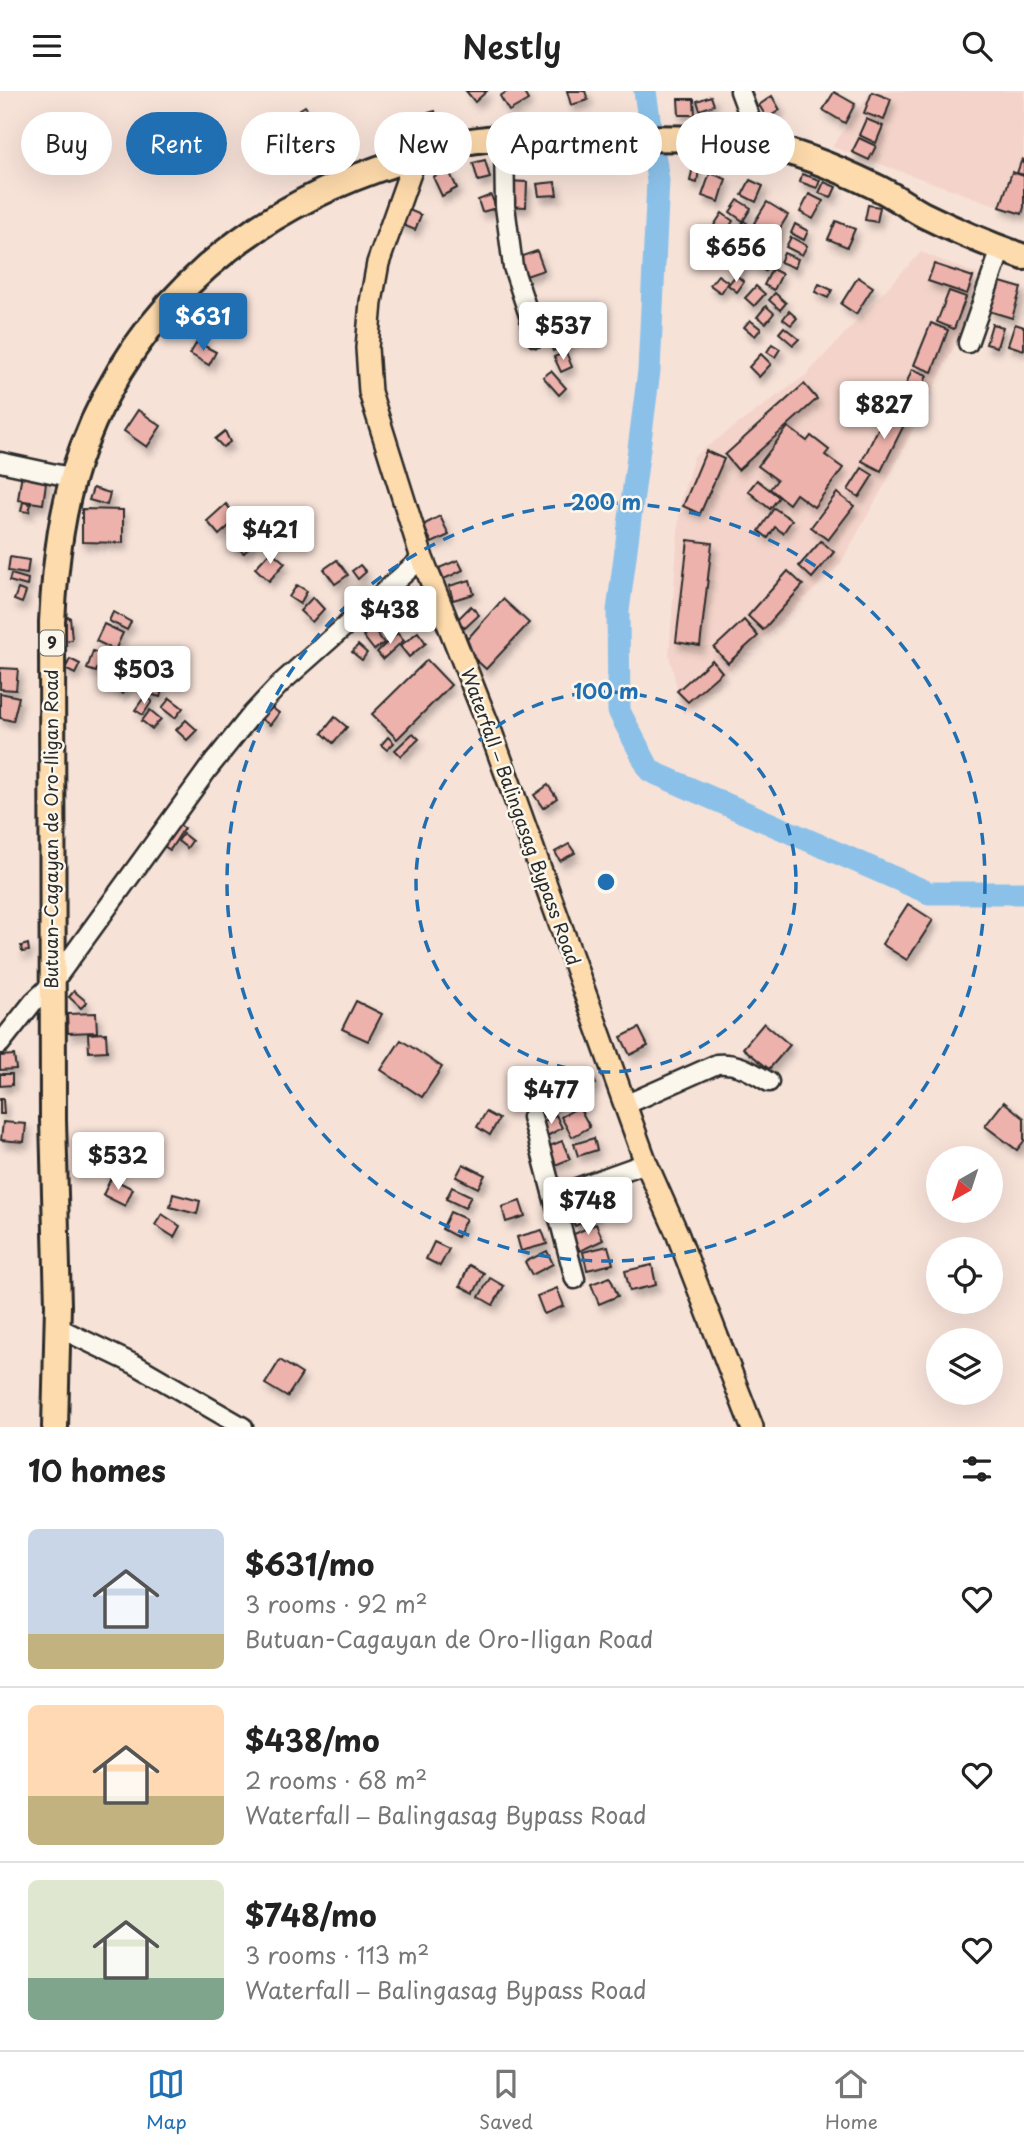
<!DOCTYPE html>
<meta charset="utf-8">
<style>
:root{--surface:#fff;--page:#f2f2f2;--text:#222;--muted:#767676;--line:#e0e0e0;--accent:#1f6fb2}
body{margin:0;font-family:"Playpen Sans",sans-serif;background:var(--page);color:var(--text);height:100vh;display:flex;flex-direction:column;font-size:26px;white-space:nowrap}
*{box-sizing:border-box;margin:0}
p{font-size:23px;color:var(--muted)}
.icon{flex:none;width:38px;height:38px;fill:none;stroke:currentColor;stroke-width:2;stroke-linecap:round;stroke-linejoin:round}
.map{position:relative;height:1336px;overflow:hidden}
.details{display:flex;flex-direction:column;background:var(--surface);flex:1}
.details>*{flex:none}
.hud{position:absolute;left:21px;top:21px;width:984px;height:63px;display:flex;gap:14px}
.needle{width:46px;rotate:219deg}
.fabs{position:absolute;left:926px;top:1055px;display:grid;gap:14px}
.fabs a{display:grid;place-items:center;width:77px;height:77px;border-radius:50%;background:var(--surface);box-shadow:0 7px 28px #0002;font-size:35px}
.price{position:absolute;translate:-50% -60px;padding:0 16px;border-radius:7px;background:#fff;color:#222;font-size:23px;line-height:46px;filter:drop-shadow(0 2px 4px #0008)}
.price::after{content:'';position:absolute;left:50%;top:42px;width:21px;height:16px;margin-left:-10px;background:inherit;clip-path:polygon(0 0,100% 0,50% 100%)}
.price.on{background:var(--accent);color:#fff}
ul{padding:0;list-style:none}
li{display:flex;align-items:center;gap:21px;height:175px;padding:0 28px}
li+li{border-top:2px solid var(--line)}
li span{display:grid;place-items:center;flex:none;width:196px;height:140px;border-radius:10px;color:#555}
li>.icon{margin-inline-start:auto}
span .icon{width:84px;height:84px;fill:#fffc;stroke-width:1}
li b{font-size:30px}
h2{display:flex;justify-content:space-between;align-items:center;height:84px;padding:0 28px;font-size:30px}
.pill{padding:0 24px;border-radius:32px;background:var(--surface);box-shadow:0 7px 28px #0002;font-size:24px;line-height:63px}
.pill.on{background:var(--accent);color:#fff}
header{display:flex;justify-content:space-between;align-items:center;height:91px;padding:0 28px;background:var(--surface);font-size:32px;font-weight:600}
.dock{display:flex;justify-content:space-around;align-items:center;height:98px;border-top:2px solid var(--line);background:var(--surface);font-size:19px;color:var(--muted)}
.dock a{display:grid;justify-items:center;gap:4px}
.dock .on{color:var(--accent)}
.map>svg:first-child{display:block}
.built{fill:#f4d4ca}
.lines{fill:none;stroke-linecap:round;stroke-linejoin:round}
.river{stroke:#8bc1e9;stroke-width:23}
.building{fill:#edb2ab;stroke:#2b2b2b;stroke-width:2;filter:url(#shadow)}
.minor-casing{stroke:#2b2b2b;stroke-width:23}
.major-casing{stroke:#2b2b2b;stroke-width:26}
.highway-casing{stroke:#2b2b2b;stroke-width:30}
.minor{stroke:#fbf7ec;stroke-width:18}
.major{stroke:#fedbac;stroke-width:21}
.highway{stroke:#fedbac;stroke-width:24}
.ring{fill:none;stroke:#1f6fb2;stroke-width:3.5;stroke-dasharray:12 9}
.labels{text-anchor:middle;stroke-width:5;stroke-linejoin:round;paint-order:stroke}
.shield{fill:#fbf7ec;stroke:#696865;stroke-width:2}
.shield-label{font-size:16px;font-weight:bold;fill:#2b2b2b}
.street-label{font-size:18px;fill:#2b2b2b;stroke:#fbf7ec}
.centre{fill:#1f6fb2;stroke:#fbf7ec;stroke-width:3.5}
.ring-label{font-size:21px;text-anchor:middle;font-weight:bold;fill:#1f6fb2;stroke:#fbf7ec;stroke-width:5;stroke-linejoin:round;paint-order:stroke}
</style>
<header><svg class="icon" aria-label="menu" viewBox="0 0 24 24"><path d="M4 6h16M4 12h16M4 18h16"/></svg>Nestly<svg class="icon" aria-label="search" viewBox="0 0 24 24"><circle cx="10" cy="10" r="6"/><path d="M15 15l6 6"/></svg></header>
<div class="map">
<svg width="1024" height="1336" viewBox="0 0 1024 1336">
<defs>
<filter id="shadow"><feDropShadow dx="3.5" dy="6" stdDeviation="3.5" flood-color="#0004"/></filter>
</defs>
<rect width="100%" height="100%" fill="#f7e2d8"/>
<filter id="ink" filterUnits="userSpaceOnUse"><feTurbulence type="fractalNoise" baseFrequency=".0143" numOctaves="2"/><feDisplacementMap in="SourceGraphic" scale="14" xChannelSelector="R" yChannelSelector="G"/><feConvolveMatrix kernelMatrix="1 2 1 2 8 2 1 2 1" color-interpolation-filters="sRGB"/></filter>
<g filter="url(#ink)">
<g class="built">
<path d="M 871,0 L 1024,0 L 1023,124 L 832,56 Z"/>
<path d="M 921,161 L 977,183 L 958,248 L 889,386 L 839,475 L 683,623 L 669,564 L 680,412 L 694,365 L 806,284 Z"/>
</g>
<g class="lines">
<path class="river" d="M 645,0 L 658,90 L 649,280 L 618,520 L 619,620 L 650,680 L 929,802 L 1024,802"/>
</g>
<g class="building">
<path d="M 466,0 L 487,0 L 475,11 Z"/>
<path d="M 508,0 L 523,0 L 528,9 L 509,20 L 500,5 Z"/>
<path d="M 567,0 L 585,0 L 588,9 L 571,14 Z"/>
<path d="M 834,1 L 855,13 L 845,32 L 823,19 Z"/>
<path d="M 872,1 L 891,8 L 884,29 L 864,22 Z"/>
<path d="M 711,5 L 714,14 L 700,19 L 697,10 Z"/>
<path d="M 772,5 L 780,19 L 767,27 L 759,14 Z"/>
<path d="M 678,8 L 694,8 L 695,24 L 679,24 Z"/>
<path d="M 305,15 L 318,33 L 296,48 L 283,29 Z"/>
<path d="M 435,20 L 441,41 L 429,45 L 422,24 Z"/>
<path d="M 866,28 L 883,35 L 876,52 L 859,44 Z"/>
<path d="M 416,31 L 418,48 L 399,50 L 397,33 Z"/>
<path d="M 859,47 L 876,55 L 869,69 L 852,61 Z"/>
<path d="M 1022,68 L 1024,69 L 1024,84 L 1017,82 Z"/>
<path d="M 485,69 L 490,87 L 478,90 L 473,72 Z"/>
<path d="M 694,70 L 700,71 L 697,92 L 690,90 Z"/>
<path d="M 448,78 L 457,97 L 442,105 L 433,86 Z"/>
<path d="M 1012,81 L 1024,85 L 1024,116 L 1022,123 L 1000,116 Z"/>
<path d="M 710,82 L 726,88 L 719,111 L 702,105 Z"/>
<path d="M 802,83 L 820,89 L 817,97 L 800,91 Z"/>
<path d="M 750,89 L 763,95 L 756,111 L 742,104 Z"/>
<path d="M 508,90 L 527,91 L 526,116 L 507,115 Z"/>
<path d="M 555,91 L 557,104 L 539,105 L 537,93 Z"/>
<path d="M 824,91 L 836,96 L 831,107 L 819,102 Z"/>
<path d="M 809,103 L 823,110 L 813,128 L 800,121 Z"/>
<path d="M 491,104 L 496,117 L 482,121 L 478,109 Z"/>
<path d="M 738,109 L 751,117 L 743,130 L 730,121 Z"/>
<path d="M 767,111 L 788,124 L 775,145 L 754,132 Z"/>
<path d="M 868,114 L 880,116 L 877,131 L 865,129 Z"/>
<path d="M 402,116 L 421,124 L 415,139 L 396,131 Z"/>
<path d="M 722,122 L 733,130 L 725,143 L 713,136 Z"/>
<path d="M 744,130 L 765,146 L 750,166 L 729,151 Z"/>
<path d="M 836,130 L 855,138 L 847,156 L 828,148 Z"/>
<path d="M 795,133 L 808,140 L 804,149 L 791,142 Z"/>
<path d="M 791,146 L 807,155 L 802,164 L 786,156 Z"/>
<path d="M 537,160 L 544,179 L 523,186 L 516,167 Z"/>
<path d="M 766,160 L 774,166 L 765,180 L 756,174 Z"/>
<path d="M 784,162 L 798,168 L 795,177 L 780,171 Z"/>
<path d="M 734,166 L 743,172 L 737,181 L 728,174 Z"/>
<path d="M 934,173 L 973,186 L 967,203 L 928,190 Z"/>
<path d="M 772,178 L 782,183 L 774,199 L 764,194 Z"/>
<path d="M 718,184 L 728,191 L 721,202 L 710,194 Z"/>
<path d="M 736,184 L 744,191 L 737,201 L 728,194 Z"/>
<path d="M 858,186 L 873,196 L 856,223 L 841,213 Z"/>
<path d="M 997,190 L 1021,197 L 1012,227 L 989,220 Z"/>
<path d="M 819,193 L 832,199 L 828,207 L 815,201 Z"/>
<path d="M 756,195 L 765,203 L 754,215 L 745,207 Z"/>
<path d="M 949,200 L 966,206 L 954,238 L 937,231 Z"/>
<path d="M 775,202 L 786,212 L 780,219 L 769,209 Z"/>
<path d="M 766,215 L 774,222 L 766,232 L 757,226 Z"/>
<path d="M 552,217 L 559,230 L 538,240 L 532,226 Z"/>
<path d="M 789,220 L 797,227 L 791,234 L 783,228 Z"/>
<path d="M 750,229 L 761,238 L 755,245 L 744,236 Z"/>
<path d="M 931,232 L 948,239 L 932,281 L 914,274 Z"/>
<path d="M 992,233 L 1003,236 L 997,256 L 986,253 Z"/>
<path d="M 1015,233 L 1024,236 L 1024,259 L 1008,254 Z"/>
<path d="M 784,236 L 799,248 L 793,254 L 779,242 Z"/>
<path d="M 566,238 L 572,251 L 553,260 L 547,247 Z"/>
<path d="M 197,251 L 216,261 L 209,274 L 190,263 Z"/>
<path d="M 772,253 L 780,258 L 775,266 L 767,261 Z"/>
<path d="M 566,261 L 572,276 L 561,281 L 554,266 Z"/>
<path d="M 761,263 L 771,273 L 759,286 L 749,276 Z"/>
<path d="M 912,278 L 927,284 L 914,318 L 899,312 Z"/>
<path d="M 551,280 L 566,297 L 559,304 L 543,286 Z"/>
<path d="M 804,293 L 817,308 L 738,379 L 725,364 Z"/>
<path d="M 138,319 L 161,335 L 147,356 L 124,340 Z"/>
<path d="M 887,320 L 906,330 L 881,380 L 862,370 Z"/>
<path d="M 788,336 L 807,350 L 811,345 L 829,359 L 825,364 L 843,377 L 814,416 L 796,403 L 789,413 L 770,398 L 777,389 L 758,375 Z"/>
<path d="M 225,340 L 230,351 L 223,356 L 215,348 Z"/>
<path d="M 706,360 L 724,368 L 700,423 L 683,415 Z"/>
<path d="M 862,377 L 873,384 L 859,406 L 848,399 Z"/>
<path d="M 22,381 L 47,385 L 43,413 L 18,409 Z"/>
<path d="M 757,389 L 779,406 L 770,418 L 748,400 Z"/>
<path d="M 93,397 L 110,402 L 107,414 L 89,409 Z"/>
<path d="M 837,402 L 854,415 L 828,449 L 811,436 Z"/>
<path d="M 23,411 L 31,413 L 29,421 L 21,420 Z"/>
<path d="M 226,413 L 238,427 L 219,444 L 207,430 Z"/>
<path d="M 774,417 L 792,429 L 783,442 L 775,436 L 768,447 L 759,440 Z"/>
<path d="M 82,418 L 123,419 L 123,452 L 82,451 Z"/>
<path d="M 440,425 L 449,444 L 432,452 L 423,434 Z"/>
<path d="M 241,436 L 256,448 L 244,462 L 229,450 Z"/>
<path d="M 688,449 L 712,452 L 700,555 L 676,551 Z"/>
<path d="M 821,450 L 834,461 L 812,487 L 799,475 Z"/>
<path d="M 271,460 L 285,472 L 269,490 L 255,477 Z"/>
<path d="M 10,466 L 29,469 L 27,483 L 8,480 Z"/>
<path d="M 337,469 L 348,484 L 335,493 L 324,478 Z"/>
<path d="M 458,469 L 463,479 L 444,488 L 439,477 Z"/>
<path d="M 360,474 L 366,481 L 358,488 L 352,480 Z"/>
<path d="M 788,480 L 803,494 L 763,539 L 748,525 Z"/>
<path d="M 11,483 L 28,488 L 27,495 L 9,490 Z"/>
<path d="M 470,489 L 474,503 L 453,509 L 449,495 Z"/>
<path d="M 297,494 L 307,500 L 300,513 L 289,506 Z"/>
<path d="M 18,498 L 26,501 L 22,512 L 14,509 Z"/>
<path d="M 313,506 L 324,518 L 312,531 L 300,520 Z"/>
<path d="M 503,508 L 529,532 L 486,578 L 461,555 Z"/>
<path d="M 471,515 L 479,524 L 465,537 L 457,529 Z"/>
<path d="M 113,521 L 131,531 L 127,539 L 109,530 Z"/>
<path d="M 70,526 L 72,549 L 57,550 L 55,527 Z"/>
<path d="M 744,529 L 758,545 L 728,572 L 714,557 Z"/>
<path d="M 104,533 L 123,542 L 115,559 L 96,550 Z"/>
<path d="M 373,537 L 384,552 L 374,559 L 363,545 Z"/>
<path d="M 418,541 L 426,552 L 409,566 L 400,555 Z"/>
<path d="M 397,542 L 404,549 L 383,568 L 377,561 Z"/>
<path d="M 358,554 L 367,562 L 362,569 L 352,561 Z"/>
<path d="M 93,560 L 102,564 L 96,581 L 87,578 Z"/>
<path d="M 70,568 L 80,573 L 75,583 L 65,578 Z"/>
<path d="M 427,569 L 451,594 L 397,648 L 372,623 Z"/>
<path d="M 712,569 L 722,581 L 688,611 L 677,600 Z"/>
<path d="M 117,576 L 134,587 L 123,603 L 106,592 Z"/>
<path d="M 0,577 L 18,578 L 16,599 L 0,598 Z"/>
<path d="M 146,591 L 163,596 L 160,606 L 143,601 Z"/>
<path d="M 0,602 L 19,606 L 13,630 L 0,627 Z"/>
<path d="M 145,605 L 152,610 L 143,624 L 135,619 Z"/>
<path d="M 170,607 L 183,617 L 175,627 L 162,617 Z"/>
<path d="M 267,613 L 279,622 L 270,634 L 258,626 Z"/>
<path d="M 150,619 L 161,628 L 152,638 L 142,630 Z"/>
<path d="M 335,626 L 347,636 L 333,652 L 322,642 Z"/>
<path d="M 186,629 L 197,639 L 187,649 L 176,639 Z"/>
<path d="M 413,642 L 419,648 L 401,665 L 395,659 Z"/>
<path d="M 388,646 L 394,652 L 387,659 L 381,654 Z"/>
<path d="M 548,694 L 557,707 L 543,717 L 534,704 Z"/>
<path d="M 175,731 L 184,737 L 170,759 L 161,753 Z"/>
<path d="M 183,743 L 192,750 L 187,757 L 178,750 Z"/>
<path d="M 569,753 L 575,762 L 560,770 L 555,761 Z"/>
<path d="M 908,813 L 933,829 L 907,869 L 882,853 Z"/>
<path d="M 28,853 L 29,860 L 22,861 L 21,855 Z"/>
<path d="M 74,900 L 87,911 L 81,917 L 69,906 Z"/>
<path d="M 356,910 L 382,923 L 368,950 L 342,938 Z"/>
<path d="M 96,922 L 97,941 L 68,942 L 67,923 Z"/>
<path d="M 764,932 L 790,954 L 769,978 L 743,957 Z"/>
<path d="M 639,937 L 648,955 L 630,964 L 621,946 Z"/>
<path d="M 106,942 L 107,960 L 89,961 L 88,943 Z"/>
<path d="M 401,949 L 442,976 L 422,1006 L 381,979 Z"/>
<path d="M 14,964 L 16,978 L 0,979 L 0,965 Z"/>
<path d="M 589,978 L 596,993 L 581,1000 L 574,985 Z"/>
<path d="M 0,983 L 12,983 L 12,994 L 0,995 Z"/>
<path d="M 549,1000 L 556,1018 L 538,1025 L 531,1008 Z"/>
<path d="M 570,1002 L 570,1011 L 556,1012 L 556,1003 Z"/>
<path d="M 0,1008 L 3,1008 L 4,1023 L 0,1023 Z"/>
<path d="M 1004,1011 L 1024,1027 L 1024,1050 L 1017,1059 L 985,1035 Z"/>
<path d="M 579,1016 L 590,1036 L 572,1046 L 561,1026 Z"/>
<path d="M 486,1021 L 499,1028 L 490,1044 L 477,1036 Z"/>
<path d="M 556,1024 L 562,1037 L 545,1046 L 539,1033 Z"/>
<path d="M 3,1031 L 26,1033 L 24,1051 L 1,1049 Z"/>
<path d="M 594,1047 L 597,1059 L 578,1065 L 574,1053 Z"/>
<path d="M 562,1050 L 570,1068 L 550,1076 L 542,1058 Z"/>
<path d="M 463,1073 L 485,1084 L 478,1097 L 456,1086 Z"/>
<path d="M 111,1087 L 133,1098 L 125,1115 L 103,1104 Z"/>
<path d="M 452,1096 L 471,1105 L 465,1117 L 446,1108 Z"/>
<path d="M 173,1103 L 200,1110 L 197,1123 L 170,1116 Z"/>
<path d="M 589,1107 L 597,1125 L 575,1135 L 567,1118 Z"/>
<path d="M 520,1110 L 525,1125 L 506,1131 L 502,1116 Z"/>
<path d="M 450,1121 L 466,1128 L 457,1146 L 442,1138 Z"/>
<path d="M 162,1123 L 180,1135 L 174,1146 L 155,1134 Z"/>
<path d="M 596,1133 L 603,1149 L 580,1160 L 572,1144 Z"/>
<path d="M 542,1139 L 547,1153 L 521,1160 L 517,1146 Z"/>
<path d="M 434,1151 L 449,1158 L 440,1175 L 426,1168 Z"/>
<path d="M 608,1155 L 613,1173 L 587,1179 L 583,1161 Z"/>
<path d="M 547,1160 L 553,1173 L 532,1184 L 525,1171 Z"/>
<path d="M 469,1174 L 484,1182 L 474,1202 L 460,1195 Z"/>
<path d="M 652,1174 L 656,1194 L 630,1200 L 625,1180 Z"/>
<path d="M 610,1186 L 618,1205 L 599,1213 L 591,1193 Z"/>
<path d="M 490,1187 L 504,1195 L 493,1214 L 479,1206 Z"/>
<path d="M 557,1197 L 564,1215 L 544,1223 L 537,1205 Z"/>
<path d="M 280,1269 L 302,1283 L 287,1306 L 265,1293 Z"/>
</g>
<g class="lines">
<defs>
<g id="minor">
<path d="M 740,0 L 760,54"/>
<path d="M 504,46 L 505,115 L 513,176 L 536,246"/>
<path d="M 968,252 L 1001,158"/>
<path d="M 0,371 L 74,387"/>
<path d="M 0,953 L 34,910 L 52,893 L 208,678 L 252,623 L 281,592 L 422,467"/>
<path d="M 625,1014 L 717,973 C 738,971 752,981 769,991"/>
<path d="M 532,1026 L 575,1188"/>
<path d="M 554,1105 L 646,1072"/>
<path d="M 57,1236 L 136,1274 L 243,1336"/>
</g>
<path id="major" d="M 416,65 L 378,172 L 371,211 L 367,257 L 370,301 L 422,467 L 491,641 L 646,1072 L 677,1142 L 752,1336"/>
<path id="highway" d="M 55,1336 L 58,1214 L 53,1029 L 52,531 C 55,472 62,411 83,356 C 139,209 253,117 399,71 C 419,64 440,56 460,52 C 510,42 563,46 613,47 C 662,48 712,45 760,54 C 799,61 839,78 874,95 C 892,103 907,115 924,124 C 956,140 990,154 1024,166"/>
</defs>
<use href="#minor" class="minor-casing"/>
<use href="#major" class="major-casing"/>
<use href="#highway" class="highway-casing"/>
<use href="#minor" class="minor"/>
<use href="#major" class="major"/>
<use href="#highway" class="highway"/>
</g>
</g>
<g class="ring">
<circle cx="606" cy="791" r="190"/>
<circle cx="606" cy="791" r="379"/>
</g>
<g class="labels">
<rect class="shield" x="40" y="539.5" width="24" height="25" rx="5"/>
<g class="shield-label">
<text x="52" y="558">9</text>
</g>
<g class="street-label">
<text transform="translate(520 726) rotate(70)" y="6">Waterfall ‒ Balingasag Bypass Road</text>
<text transform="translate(52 738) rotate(-90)" y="6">Butuan-Cagayan de Oro-Iligan Road</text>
</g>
</g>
<circle cx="606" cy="791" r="10" class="centre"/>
<g class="ring-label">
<text x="606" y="419">200 m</text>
<text x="606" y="608">100 m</text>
</g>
</svg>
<div class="fabs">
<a><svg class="needle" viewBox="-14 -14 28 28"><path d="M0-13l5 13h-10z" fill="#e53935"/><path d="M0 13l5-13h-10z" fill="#767676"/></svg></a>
<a><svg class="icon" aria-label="locate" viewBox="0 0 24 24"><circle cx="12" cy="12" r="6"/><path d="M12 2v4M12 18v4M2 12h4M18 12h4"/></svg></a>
<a><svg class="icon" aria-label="layers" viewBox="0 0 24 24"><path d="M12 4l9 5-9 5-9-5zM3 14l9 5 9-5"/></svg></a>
</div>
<b class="price" style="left:736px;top:193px">$656</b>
<b class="price on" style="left:203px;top:262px">$631</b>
<b class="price" style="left:563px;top:271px">$537</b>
<b class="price" style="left:884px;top:350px">$827</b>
<b class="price" style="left:270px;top:475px">$421</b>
<b class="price" style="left:390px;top:555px">$438</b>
<b class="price" style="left:144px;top:615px">$503</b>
<b class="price" style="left:551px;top:1035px">$477</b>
<b class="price" style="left:118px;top:1101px">$532</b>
<b class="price" style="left:588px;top:1146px">$748</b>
<div class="hud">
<a class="pill">Buy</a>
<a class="pill on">Rent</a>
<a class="pill">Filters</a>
<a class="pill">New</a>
<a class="pill">Apartment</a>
<a class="pill">House</a>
</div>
</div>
<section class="details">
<h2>10 homes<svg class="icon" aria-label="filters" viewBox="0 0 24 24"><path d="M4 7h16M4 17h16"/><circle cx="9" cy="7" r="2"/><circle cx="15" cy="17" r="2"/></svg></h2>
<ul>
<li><span style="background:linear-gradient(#c9d6e8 75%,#c2b280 0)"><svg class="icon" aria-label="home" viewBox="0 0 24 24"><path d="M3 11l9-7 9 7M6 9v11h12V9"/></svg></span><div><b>$631/mo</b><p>3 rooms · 92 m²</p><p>Butuan-Cagayan de Oro-Iligan Road</p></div><svg class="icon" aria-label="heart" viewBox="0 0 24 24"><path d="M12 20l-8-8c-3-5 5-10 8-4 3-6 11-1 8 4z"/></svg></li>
<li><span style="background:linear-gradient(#ffd9b3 65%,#c2b280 0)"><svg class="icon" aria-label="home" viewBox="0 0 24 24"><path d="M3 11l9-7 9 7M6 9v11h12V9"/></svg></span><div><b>$438/mo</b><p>2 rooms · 68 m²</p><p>Waterfall ‒ Balingasag Bypass Road</p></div><svg class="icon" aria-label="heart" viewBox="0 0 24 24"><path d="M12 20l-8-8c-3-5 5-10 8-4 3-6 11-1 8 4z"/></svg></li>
<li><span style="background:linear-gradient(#dfe7d0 70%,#7fa58c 0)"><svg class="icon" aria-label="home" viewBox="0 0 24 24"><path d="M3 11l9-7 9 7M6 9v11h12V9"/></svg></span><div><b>$748/mo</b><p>3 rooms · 113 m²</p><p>Waterfall ‒ Balingasag Bypass Road</p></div><svg class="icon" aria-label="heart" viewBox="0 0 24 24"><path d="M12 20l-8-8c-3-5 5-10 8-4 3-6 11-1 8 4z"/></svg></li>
</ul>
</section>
<nav class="dock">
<a class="on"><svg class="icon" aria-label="map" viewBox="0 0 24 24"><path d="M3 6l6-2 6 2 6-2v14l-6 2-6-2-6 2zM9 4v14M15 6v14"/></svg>Map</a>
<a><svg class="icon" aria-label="saved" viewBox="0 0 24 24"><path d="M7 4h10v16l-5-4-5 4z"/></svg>Saved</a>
<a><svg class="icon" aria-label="home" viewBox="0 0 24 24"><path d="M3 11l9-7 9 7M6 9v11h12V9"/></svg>Home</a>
</nav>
